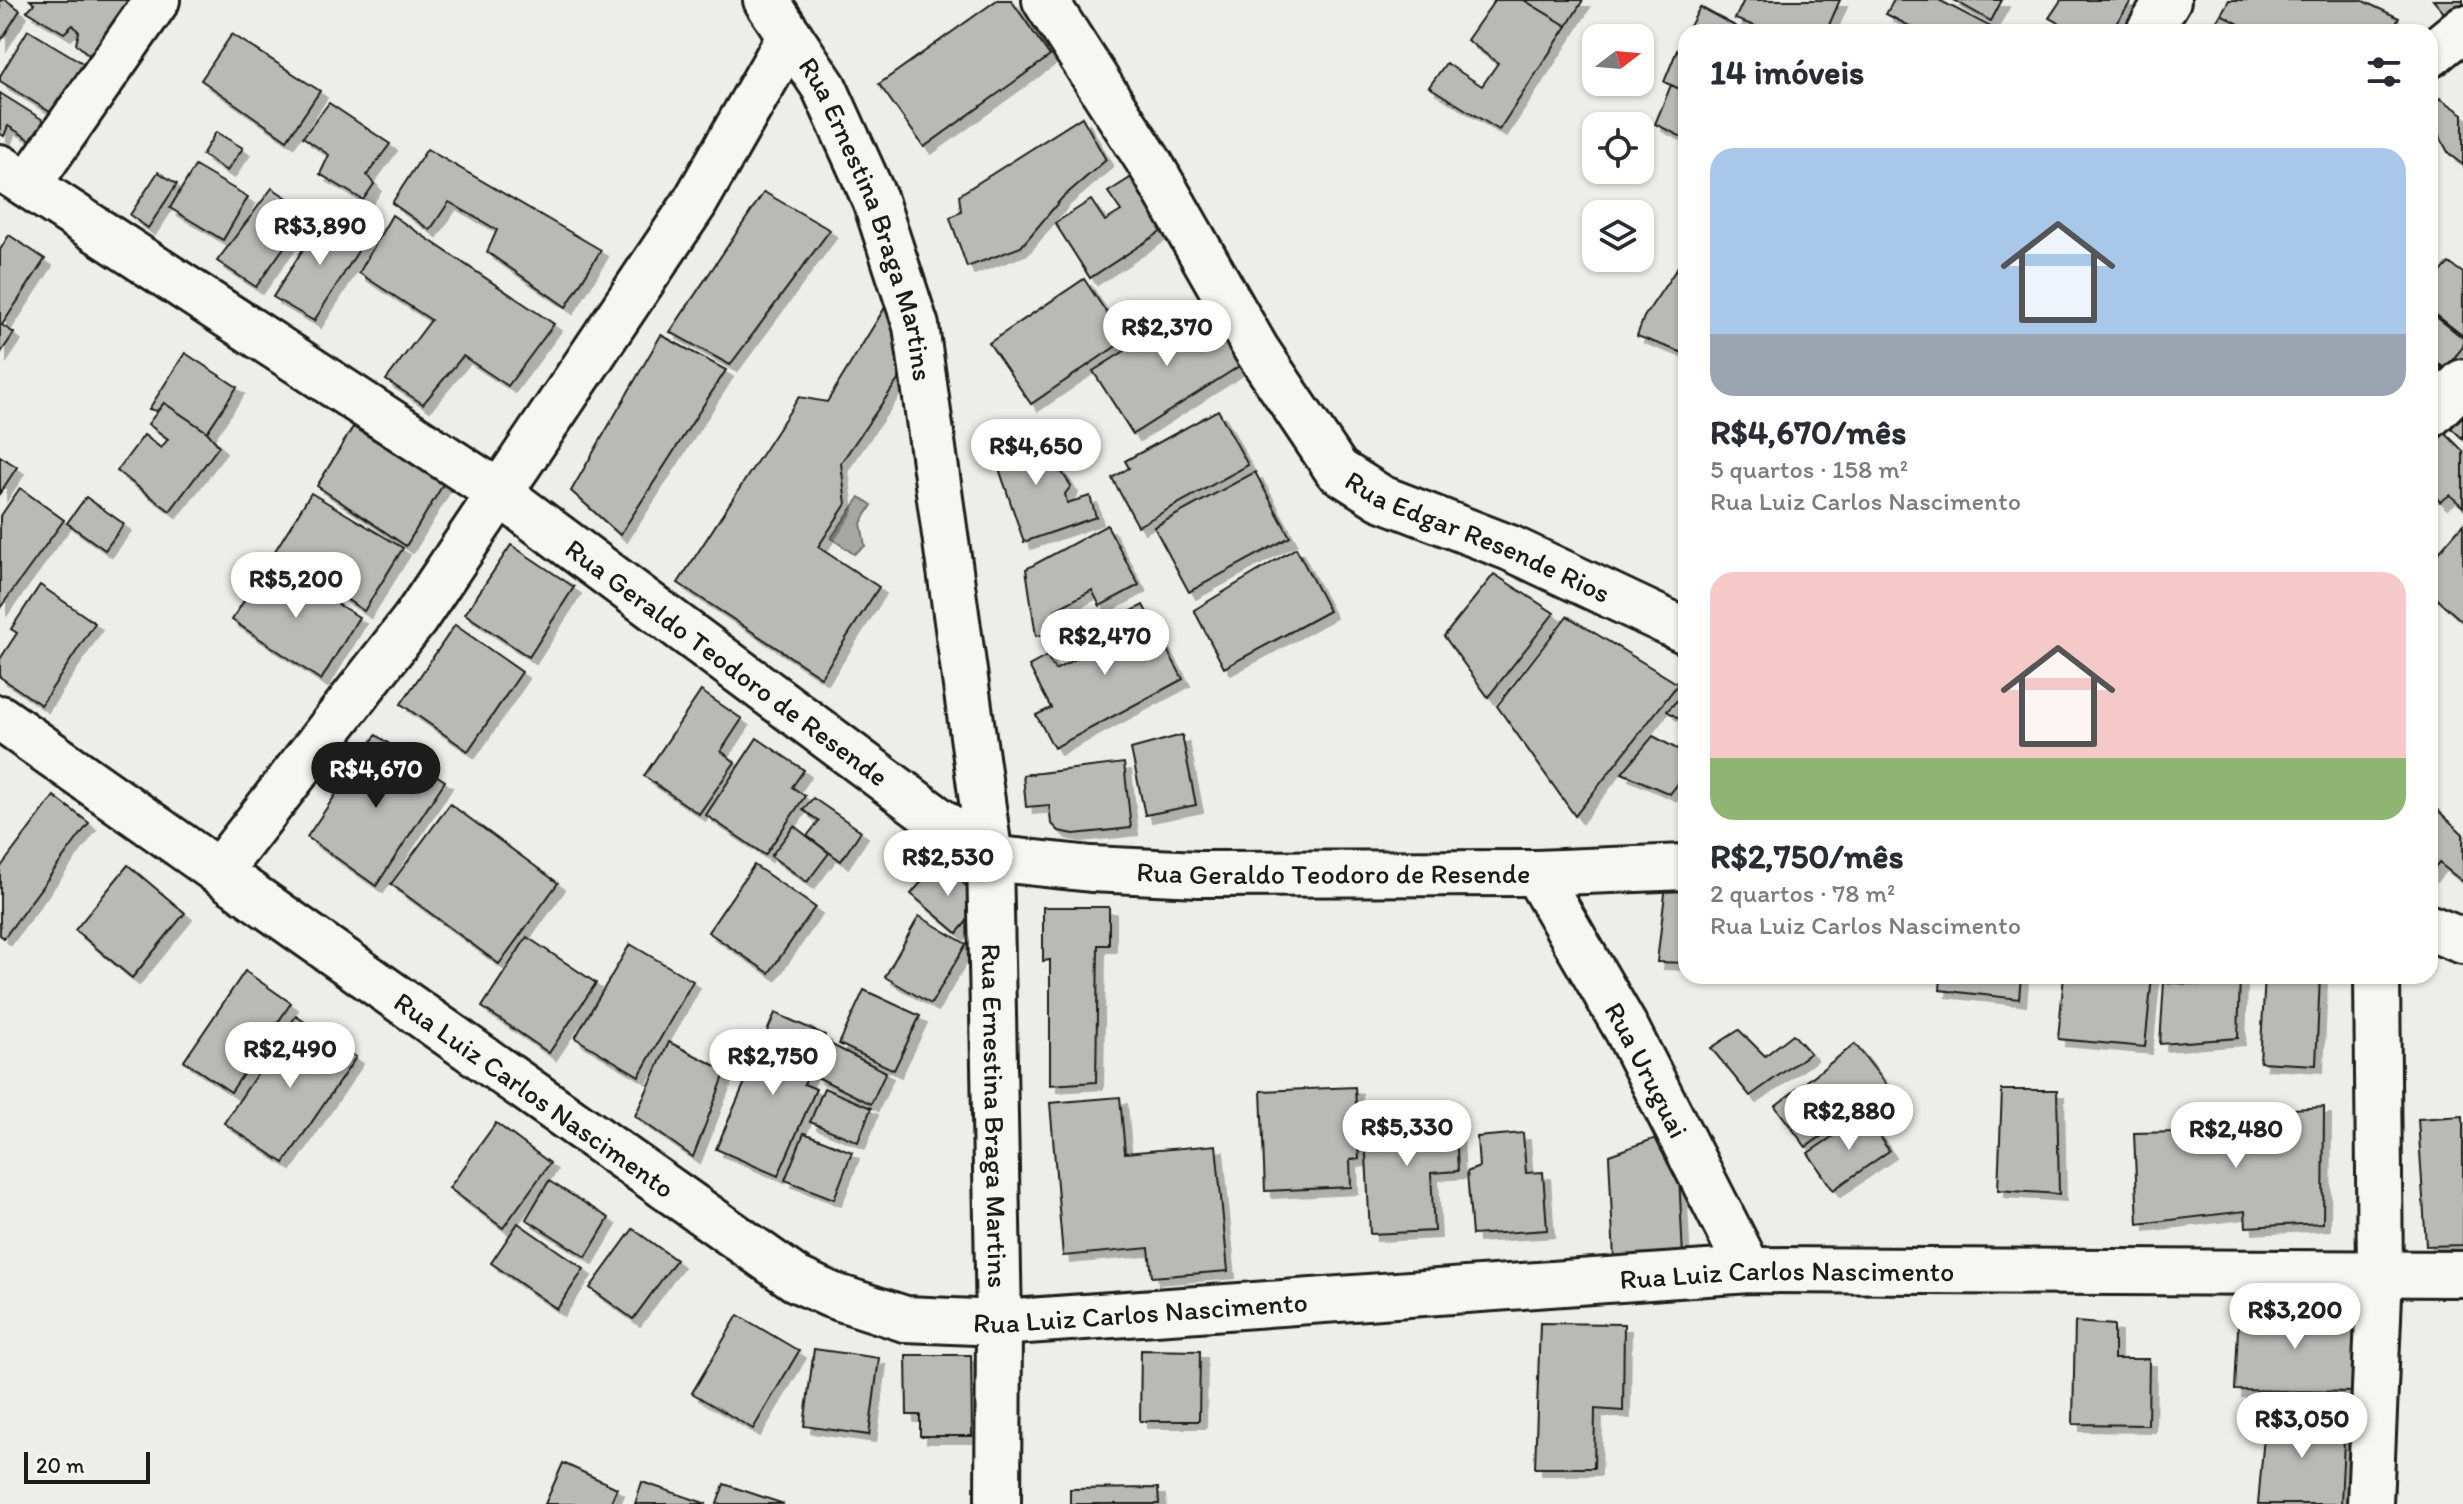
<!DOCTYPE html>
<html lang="pt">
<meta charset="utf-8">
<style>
:root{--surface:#fff;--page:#f2f2f3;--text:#2b2b33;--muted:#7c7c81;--accent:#1c1c1c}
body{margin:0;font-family:Itim,sans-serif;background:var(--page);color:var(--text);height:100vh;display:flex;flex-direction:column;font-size:30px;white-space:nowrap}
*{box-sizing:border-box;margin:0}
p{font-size:26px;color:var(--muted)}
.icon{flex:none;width:44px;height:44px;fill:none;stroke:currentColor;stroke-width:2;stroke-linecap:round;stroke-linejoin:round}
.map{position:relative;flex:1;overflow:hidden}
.drawer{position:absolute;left:1678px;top:24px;width:760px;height:960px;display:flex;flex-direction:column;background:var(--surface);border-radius:24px;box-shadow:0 2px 6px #0004}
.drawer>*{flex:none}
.needle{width:52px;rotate:74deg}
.fabs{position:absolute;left:1582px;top:24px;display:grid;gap:16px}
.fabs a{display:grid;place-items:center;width:72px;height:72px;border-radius:16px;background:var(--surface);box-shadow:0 2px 6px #0004;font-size:40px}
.scale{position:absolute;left:24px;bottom:20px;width:126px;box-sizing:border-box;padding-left:8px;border:4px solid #1c1c1c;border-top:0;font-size:22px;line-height:28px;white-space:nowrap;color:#1c1c1c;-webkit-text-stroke:6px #f6f6f2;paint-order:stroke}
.price{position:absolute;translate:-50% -68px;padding:0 18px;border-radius:28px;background:#fff;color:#222;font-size:26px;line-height:52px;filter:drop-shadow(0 2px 4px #0008)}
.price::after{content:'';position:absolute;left:50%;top:48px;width:24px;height:18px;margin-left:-12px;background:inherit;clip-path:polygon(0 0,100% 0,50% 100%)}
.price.selected{background:var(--accent);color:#fff}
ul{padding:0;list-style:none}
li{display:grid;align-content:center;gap:16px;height:424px;padding:0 32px}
li span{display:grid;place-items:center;height:248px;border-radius:24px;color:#555}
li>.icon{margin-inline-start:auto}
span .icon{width:144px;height:144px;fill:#fffc;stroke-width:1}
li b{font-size:34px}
h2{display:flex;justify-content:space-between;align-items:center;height:96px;padding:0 32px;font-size:34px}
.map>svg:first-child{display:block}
.water{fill:#a6a6a3;stroke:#6f6f6d;stroke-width:2}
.building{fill:#b9b9b6;stroke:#1c1c1c;stroke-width:2;filter:url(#shadow)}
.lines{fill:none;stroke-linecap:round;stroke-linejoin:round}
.minor-casing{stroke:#1c1c1c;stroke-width:50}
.minor{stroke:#f6f6f2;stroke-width:44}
.labels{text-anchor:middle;stroke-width:7;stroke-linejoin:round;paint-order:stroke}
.street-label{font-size:28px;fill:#1c1c1c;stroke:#f6f6f2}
</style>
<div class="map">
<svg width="2463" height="1504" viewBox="0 0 2463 1504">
<defs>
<filter id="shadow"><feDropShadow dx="7" dy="7" stdDeviation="0" flood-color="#0004"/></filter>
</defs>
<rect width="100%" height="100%" fill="#edede9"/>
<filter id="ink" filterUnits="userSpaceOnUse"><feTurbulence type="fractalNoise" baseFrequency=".0125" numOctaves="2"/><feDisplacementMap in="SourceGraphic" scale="16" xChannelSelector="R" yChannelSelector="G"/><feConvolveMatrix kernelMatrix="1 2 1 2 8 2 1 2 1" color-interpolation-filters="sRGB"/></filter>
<g filter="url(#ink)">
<path class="water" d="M 860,497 L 872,505 L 861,523 L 865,546 L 854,554 L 831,538 Z"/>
<g class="building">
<path d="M 0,0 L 6,0 L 20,10 L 0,42 Z"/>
<path d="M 30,0 L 145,0 L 99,63 L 76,44 L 79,32 L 73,25 L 64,33 L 27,11 L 34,4 Z"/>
<path d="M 997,0 L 1011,0 L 1050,56 L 924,147 L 879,84 Z"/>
<path d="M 1495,0 L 1524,0 L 1567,26 L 1499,130 L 1429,87 L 1446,63 L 1482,86 L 1498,63 L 1467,40 Z"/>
<path d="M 1524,0 L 1583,0 L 1567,26 Z"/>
<path d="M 1744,0 L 1840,0 L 1826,32 L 1772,32 L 1735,19 Z"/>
<path d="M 1894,0 L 1939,0 L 1993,28 L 1990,32 L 1921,32 L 1886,14 Z"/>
<path d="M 1954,0 L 2002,0 L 1991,21 Z"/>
<path d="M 2061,0 L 2132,0 L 2110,32 L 2075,32 L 2049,18 Z"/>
<path d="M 2229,0 L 2361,0 L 2399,18 L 2392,32 L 2253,32 L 2221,14 Z"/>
<path d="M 2433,0 L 2463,0 L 2463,10 L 2449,19 Z"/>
<path d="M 1700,7 L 1746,32 L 1687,32 Z"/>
<path d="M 2221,14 L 2253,32 L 2210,32 Z"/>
<path d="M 28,30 L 86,65 L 55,115 L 0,81 L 0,76 Z"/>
<path d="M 232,34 L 320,91 L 287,140 L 201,80 Z"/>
<path d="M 1677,50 L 1686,54 L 1686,92 L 1664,82 Z"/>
<path d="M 1671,85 L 1686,92 L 1686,139 L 1655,124 Z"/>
<path d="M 0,93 L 51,125 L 39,145 L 8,126 L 4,136 L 0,134 Z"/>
<path d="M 2440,98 L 2463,114 L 2463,165 L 2449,154 L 2439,135 L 2430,125 L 2430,108 Z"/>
<path d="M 329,103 L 390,144 L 367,175 L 374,184 L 363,200 L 320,174 L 329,155 L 303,137 Z"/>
<path d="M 1082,117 L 1106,160 L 1062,198 L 1021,247 L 967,267 L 950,218 L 961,211 L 959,195 Z"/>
<path d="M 216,132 L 243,148 L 227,171 L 202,155 Z"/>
<path d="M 427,149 L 601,250 L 566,307 L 487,252 L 497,230 L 449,202 L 430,230 L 392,203 Z"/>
<path d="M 195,166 L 248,197 L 223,240 L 170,208 Z"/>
<path d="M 1146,168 L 1173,224 L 1090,278 L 1055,223 L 1091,200 L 1105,221 L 1121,211 L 1108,192 Z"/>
<path d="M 158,172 L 177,184 L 148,228 L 130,215 Z"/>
<path d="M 272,188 L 309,212 L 256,287 L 217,261 Z"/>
<path d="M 764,192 L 830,230 L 730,365 L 670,332 Z"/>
<path d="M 327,211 L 365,240 L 314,321 L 273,297 Z"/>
<path d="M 392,215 L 554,324 L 508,386 L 463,356 L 423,404 L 386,380 L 431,320 L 359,273 Z"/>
<path d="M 9,235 L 45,259 L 2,325 L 14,333 L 0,354 L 0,250 Z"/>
<path d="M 1686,255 L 1686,354 L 1637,336 L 1644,317 Z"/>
<path d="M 2449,263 L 2463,273 L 2463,336 L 2430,310 L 2430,284 Z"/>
<path d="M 1084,279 L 1125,340 L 1031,404 L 989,343 Z"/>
<path d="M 889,301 L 909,364 L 841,463 L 846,504 L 818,547 L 879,587 L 821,677 L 678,583 L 799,397 L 827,402 Z"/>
<path d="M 1202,302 L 1241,365 L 1133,434 L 1093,371 Z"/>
<path d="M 2430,312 L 2463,338 L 2463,347 L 2445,369 L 2430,356 Z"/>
<path d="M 661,335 L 726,370 L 620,535 L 571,491 Z"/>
<path d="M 185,353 L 237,387 L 207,432 L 164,403 L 157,411 L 149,409 Z"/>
<path d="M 2430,358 L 2443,370 L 2430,383 Z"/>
<path d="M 164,403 L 207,432 L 219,446 L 170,511 L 117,471 L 144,435 L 161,448 L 168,439 L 148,424 Z"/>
<path d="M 1218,410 L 1248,465 L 1138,526 L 1112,478 L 1129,468 L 1125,461 Z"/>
<path d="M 2463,416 L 2463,439 L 2451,428 Z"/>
<path d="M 1029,425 L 1037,448 L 1029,450 L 1037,464 L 1051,456 L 1071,486 L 1065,494 L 1067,503 L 1090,496 L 1096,517 L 1024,542 L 989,439 Z"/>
<path d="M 353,427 L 444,483 L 406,546 L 317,486 Z"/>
<path d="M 2445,433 L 2463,451 L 2463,507 L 2450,495 L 2440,502 L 2430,490 L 2430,448 Z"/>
<path d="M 0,456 L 17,467 L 0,493 Z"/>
<path d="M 1255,472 L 1290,537 L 1189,592 L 1154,527 Z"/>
<path d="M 20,488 L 64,520 L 0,608 L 0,517 Z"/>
<path d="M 311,493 L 403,548 L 364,611 L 275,551 Z"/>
<path d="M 86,497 L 124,524 L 105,550 L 67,523 Z"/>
<path d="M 2463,524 L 2463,622 L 2430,593 L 2430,562 Z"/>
<path d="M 1107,525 L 1139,585 L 1100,606 L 1092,590 L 1055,610 L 1059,633 L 1036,636 L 1026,569 Z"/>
<path d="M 511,545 L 574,587 L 529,657 L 465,614 Z"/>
<path d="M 1296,548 L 1329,611 L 1224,668 L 1194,610 Z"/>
<path d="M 268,562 L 359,617 L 321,680 L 232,620 Z"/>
<path d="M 1494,574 L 1554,613 L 1488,697 L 1444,636 Z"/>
<path d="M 40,585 L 95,623 L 41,705 L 0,677 L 0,659 L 17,633 L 11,629 Z"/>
<path d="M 1143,605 L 1183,679 L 1054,748 L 1036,715 L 1051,708 L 1029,666 L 1047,656 L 1055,670 L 1100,646 L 1093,632 Z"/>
<path d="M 1567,616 L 1678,684 L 1575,816 L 1497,706 Z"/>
<path d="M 455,625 L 522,672 L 468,751 L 401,704 Z"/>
<path d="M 701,691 L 742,719 L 721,751 L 735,762 L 699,814 L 644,776 Z"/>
<path d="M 1686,691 L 1686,723 L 1667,711 Z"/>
<path d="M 376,735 L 445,781 L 376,886 L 307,837 Z"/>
<path d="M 1182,735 L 1196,805 L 1145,815 L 1131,749 Z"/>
<path d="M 1653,736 L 1677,749 L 1686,740 L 1686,773 L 1670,794 L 1622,773 Z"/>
<path d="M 757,738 L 804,770 L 792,787 L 805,796 L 765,855 L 706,815 Z"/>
<path d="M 1124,763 L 1131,828 L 1074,834 L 1059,831 L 1051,823 L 1049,805 L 1026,807 L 1023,775 Z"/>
<path d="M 54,796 L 89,823 L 4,938 L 0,935 L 0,868 Z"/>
<path d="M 813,798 L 861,831 L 841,861 L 807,836 L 819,821 L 803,810 Z"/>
<path d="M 2430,803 L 2463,834 L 2463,882 L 2439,863 L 2430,874 Z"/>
<path d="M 450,804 L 558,883 L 499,964 L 391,884 Z"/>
<path d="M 794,826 L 829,853 L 807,882 L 771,856 Z"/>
<path d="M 938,862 L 984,901 L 957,933 L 911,894 Z"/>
<path d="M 128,865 L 185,913 L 132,978 L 75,930 Z"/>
<path d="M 754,865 L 815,907 L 769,973 L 708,932 Z"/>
<path d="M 1666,885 L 1686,886 L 1686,963 L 1657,962 Z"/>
<path d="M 1043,907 L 1109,907 L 1109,945 L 1098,945 L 1096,1082 L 1050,1085 L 1050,960 L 1043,961 Z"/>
<path d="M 919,916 L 966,944 L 931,1004 L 885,977 Z"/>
<path d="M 527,937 L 596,983 L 549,1053 L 482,1007 Z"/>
<path d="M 630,944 L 693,981 L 639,1076 L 575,1038 Z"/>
<path d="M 245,971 L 291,1003 L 231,1092 L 184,1061 Z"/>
<path d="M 1941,976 L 2021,976 L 2019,999 L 1940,990 Z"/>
<path d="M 2064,976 L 2152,976 L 2145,1047 L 2058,1039 Z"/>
<path d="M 2204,976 L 2240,976 L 2238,1038 L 2160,1044 L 2164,982 L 2204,985 Z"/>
<path d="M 2265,976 L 2320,976 L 2316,1065 L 2260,1062 Z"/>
<path d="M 864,990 L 920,1016 L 894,1070 L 839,1044 Z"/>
<path d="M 775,1013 L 825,1035 L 804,1084 L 816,1089 L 778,1176 L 716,1149 Z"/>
<path d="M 296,1016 L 356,1057 L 284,1163 L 224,1123 Z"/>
<path d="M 1739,1030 L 1765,1056 L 1793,1034 L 1810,1053 L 1750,1096 L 1711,1048 Z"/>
<path d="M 669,1042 L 726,1071 L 693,1157 L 635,1116 Z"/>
<path d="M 830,1044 L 886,1072 L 871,1104 L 815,1076 Z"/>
<path d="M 1855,1044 L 1889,1088 L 1806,1147 L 1775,1106 Z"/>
<path d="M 1355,1087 L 1359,1159 L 1350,1160 L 1351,1187 L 1265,1191 L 1261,1091 Z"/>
<path d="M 824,1088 L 871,1108 L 858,1142 L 810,1122 Z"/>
<path d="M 2002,1090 L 2057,1090 L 2059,1194 L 1998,1190 Z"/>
<path d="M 1120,1097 L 1125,1153 L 1216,1145 L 1228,1271 L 1152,1277 L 1149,1248 L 1063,1256 L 1050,1103 Z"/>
<path d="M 2324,1107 L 2323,1223 L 2246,1227 L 2245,1211 L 2138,1224 L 2134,1133 L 2225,1131 L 2231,1113 Z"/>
<path d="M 1455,1111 L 1458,1171 L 1431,1173 L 1434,1231 L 1370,1234 L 1364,1115 Z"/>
<path d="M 1865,1115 L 1889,1151 L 1833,1190 L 1808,1153 Z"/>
<path d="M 2463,1116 L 2463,1245 L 2426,1246 L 2418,1119 Z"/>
<path d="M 496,1123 L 550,1163 L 503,1228 L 449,1188 Z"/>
<path d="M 804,1133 L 852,1152 L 834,1199 L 785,1180 Z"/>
<path d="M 1523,1133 L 1526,1173 L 1543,1172 L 1547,1230 L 1472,1235 L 1467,1172 L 1479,1167 L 1477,1137 Z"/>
<path d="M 1670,1133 L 1678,1154 L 1683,1257 L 1614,1260 L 1609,1155 Z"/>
<path d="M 549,1181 L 609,1218 L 586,1257 L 526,1219 Z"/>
<path d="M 518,1223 L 584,1269 L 557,1309 L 491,1263 Z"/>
<path d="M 633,1229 L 676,1260 L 633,1319 L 590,1288 Z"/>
<path d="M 2239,1309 L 2356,1314 L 2353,1392 L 2235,1390 Z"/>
<path d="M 738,1315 L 799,1351 L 753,1429 L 692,1393 Z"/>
<path d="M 2075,1322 L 2114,1325 L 2114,1359 L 2149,1359 L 2148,1425 L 2073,1424 Z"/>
<path d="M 1540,1323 L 1624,1324 L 1623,1411 L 1595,1409 L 1594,1468 L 1535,1468 Z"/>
<path d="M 814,1349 L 879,1358 L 869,1435 L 804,1426 Z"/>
<path d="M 1141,1350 L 1200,1351 L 1199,1421 L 1140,1421 Z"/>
<path d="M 906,1355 L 971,1355 L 972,1436 L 920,1436 L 920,1415 L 907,1415 Z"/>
<path d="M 2266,1413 L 2345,1418 L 2341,1504 L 2258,1504 Z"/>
<path d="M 563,1463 L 617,1488 L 610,1504 L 545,1504 Z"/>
<path d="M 642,1482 L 707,1504 L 635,1504 Z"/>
<path d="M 724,1484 L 784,1504 L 717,1504 Z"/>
<path d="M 1158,1488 L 1159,1504 L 1070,1504 L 1070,1489 Z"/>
</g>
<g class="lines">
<defs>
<g id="minor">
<path id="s1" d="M 766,0 L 824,87 L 875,200 L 916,326 L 990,858 L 999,1323 L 998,1504"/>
<path id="s2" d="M 1045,0 L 1151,165 L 1256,349 L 1337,470 L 1381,498 L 1510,548 L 1686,631"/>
<path d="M 2149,31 L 2168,0"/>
<path d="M 2430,55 L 2463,28"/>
<path id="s3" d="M 0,167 L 498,492 L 990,858 L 1091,869 L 1199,874 L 1536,873 L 1686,867"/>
<path d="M 28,185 L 157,0"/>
<path d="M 2430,415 L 2463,382"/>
<path id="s4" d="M 0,718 L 796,1279 L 831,1295 L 905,1319 L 999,1323 L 1749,1270 L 2463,1274"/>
<path d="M 219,871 L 415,619 L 694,204 L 790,36"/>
<path id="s5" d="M 1536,873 L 1627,1030 L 1749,1270"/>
<path d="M 2430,928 L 2463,941"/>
<path d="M 2370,1504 L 2380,1272 L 2377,976"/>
</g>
</defs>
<use href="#minor" class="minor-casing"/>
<use href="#minor" class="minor"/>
</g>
</g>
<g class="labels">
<g class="street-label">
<text dy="10" stroke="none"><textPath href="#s1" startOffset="244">Rua Ernestina Braga Martins</textPath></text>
<text dy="10" stroke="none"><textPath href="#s2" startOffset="710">Rua Edgar Resende Rios</textPath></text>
<text dy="10" stroke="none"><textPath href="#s3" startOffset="880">Rua Geraldo Teodoro de Resende</textPath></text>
<text dy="10" stroke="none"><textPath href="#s3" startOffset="1552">Rua Geraldo Teodoro de Resende</textPath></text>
<text dy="10" stroke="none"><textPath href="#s5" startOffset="226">Rua Uruguai</textPath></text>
<text dy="10" stroke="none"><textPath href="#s4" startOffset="654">Rua Luiz Carlos Nascimento</textPath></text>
<text dy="10" stroke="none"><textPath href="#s1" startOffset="1156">Rua Ernestina Braga Martins</textPath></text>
<text dy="10" stroke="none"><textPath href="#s4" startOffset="1974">Rua Luiz Carlos Nascimento</textPath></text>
<text dy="10" stroke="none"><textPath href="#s4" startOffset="1326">Rua Luiz Carlos Nascimento</textPath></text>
</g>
</g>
</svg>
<div class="fabs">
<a><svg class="needle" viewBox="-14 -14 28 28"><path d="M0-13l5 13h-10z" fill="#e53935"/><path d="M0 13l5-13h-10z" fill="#7c7c81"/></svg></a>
<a><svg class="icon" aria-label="locate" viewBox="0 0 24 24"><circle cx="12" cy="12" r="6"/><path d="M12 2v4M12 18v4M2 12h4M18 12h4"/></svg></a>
<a><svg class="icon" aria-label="layers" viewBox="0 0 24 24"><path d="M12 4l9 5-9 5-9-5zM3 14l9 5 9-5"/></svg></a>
</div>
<div class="scale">20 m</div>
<b class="price" style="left:320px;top:267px">R$3,890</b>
<b class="price" style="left:1167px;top:368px">R$2,370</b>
<b class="price" style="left:1036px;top:487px">R$4,650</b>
<b class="price" style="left:296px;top:620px">R$5,200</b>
<b class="price" style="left:1105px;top:677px">R$2,470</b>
<b class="price selected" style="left:376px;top:810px">R$4,670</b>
<b class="price" style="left:948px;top:898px">R$2,530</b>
<b class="price" style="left:290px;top:1090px">R$2,490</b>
<b class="price" style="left:773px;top:1097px">R$2,750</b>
<b class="price" style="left:1849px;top:1152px">R$2,880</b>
<b class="price" style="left:1407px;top:1168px">R$5,330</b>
<b class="price" style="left:2236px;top:1170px">R$2,480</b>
<b class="price" style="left:2295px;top:1351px">R$3,200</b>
<b class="price" style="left:2302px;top:1460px">R$3,050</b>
<section class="drawer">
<h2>14 imóveis<svg class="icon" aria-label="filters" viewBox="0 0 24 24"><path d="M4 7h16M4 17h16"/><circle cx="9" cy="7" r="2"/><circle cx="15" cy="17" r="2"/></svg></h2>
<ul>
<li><span style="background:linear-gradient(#a9c7e8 75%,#9aa5b1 0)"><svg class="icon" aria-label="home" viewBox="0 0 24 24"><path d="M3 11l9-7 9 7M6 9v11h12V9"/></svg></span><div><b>R$4,670/mês</b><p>5 quartos · 158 m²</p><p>Rua Luiz Carlos Nascimento</p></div></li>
<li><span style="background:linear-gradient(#f6c9c9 75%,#8fb573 0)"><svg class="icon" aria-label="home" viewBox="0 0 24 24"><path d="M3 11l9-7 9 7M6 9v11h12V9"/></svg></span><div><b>R$2,750/mês</b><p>2 quartos · 78 m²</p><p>Rua Luiz Carlos Nascimento</p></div></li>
</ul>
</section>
</div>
